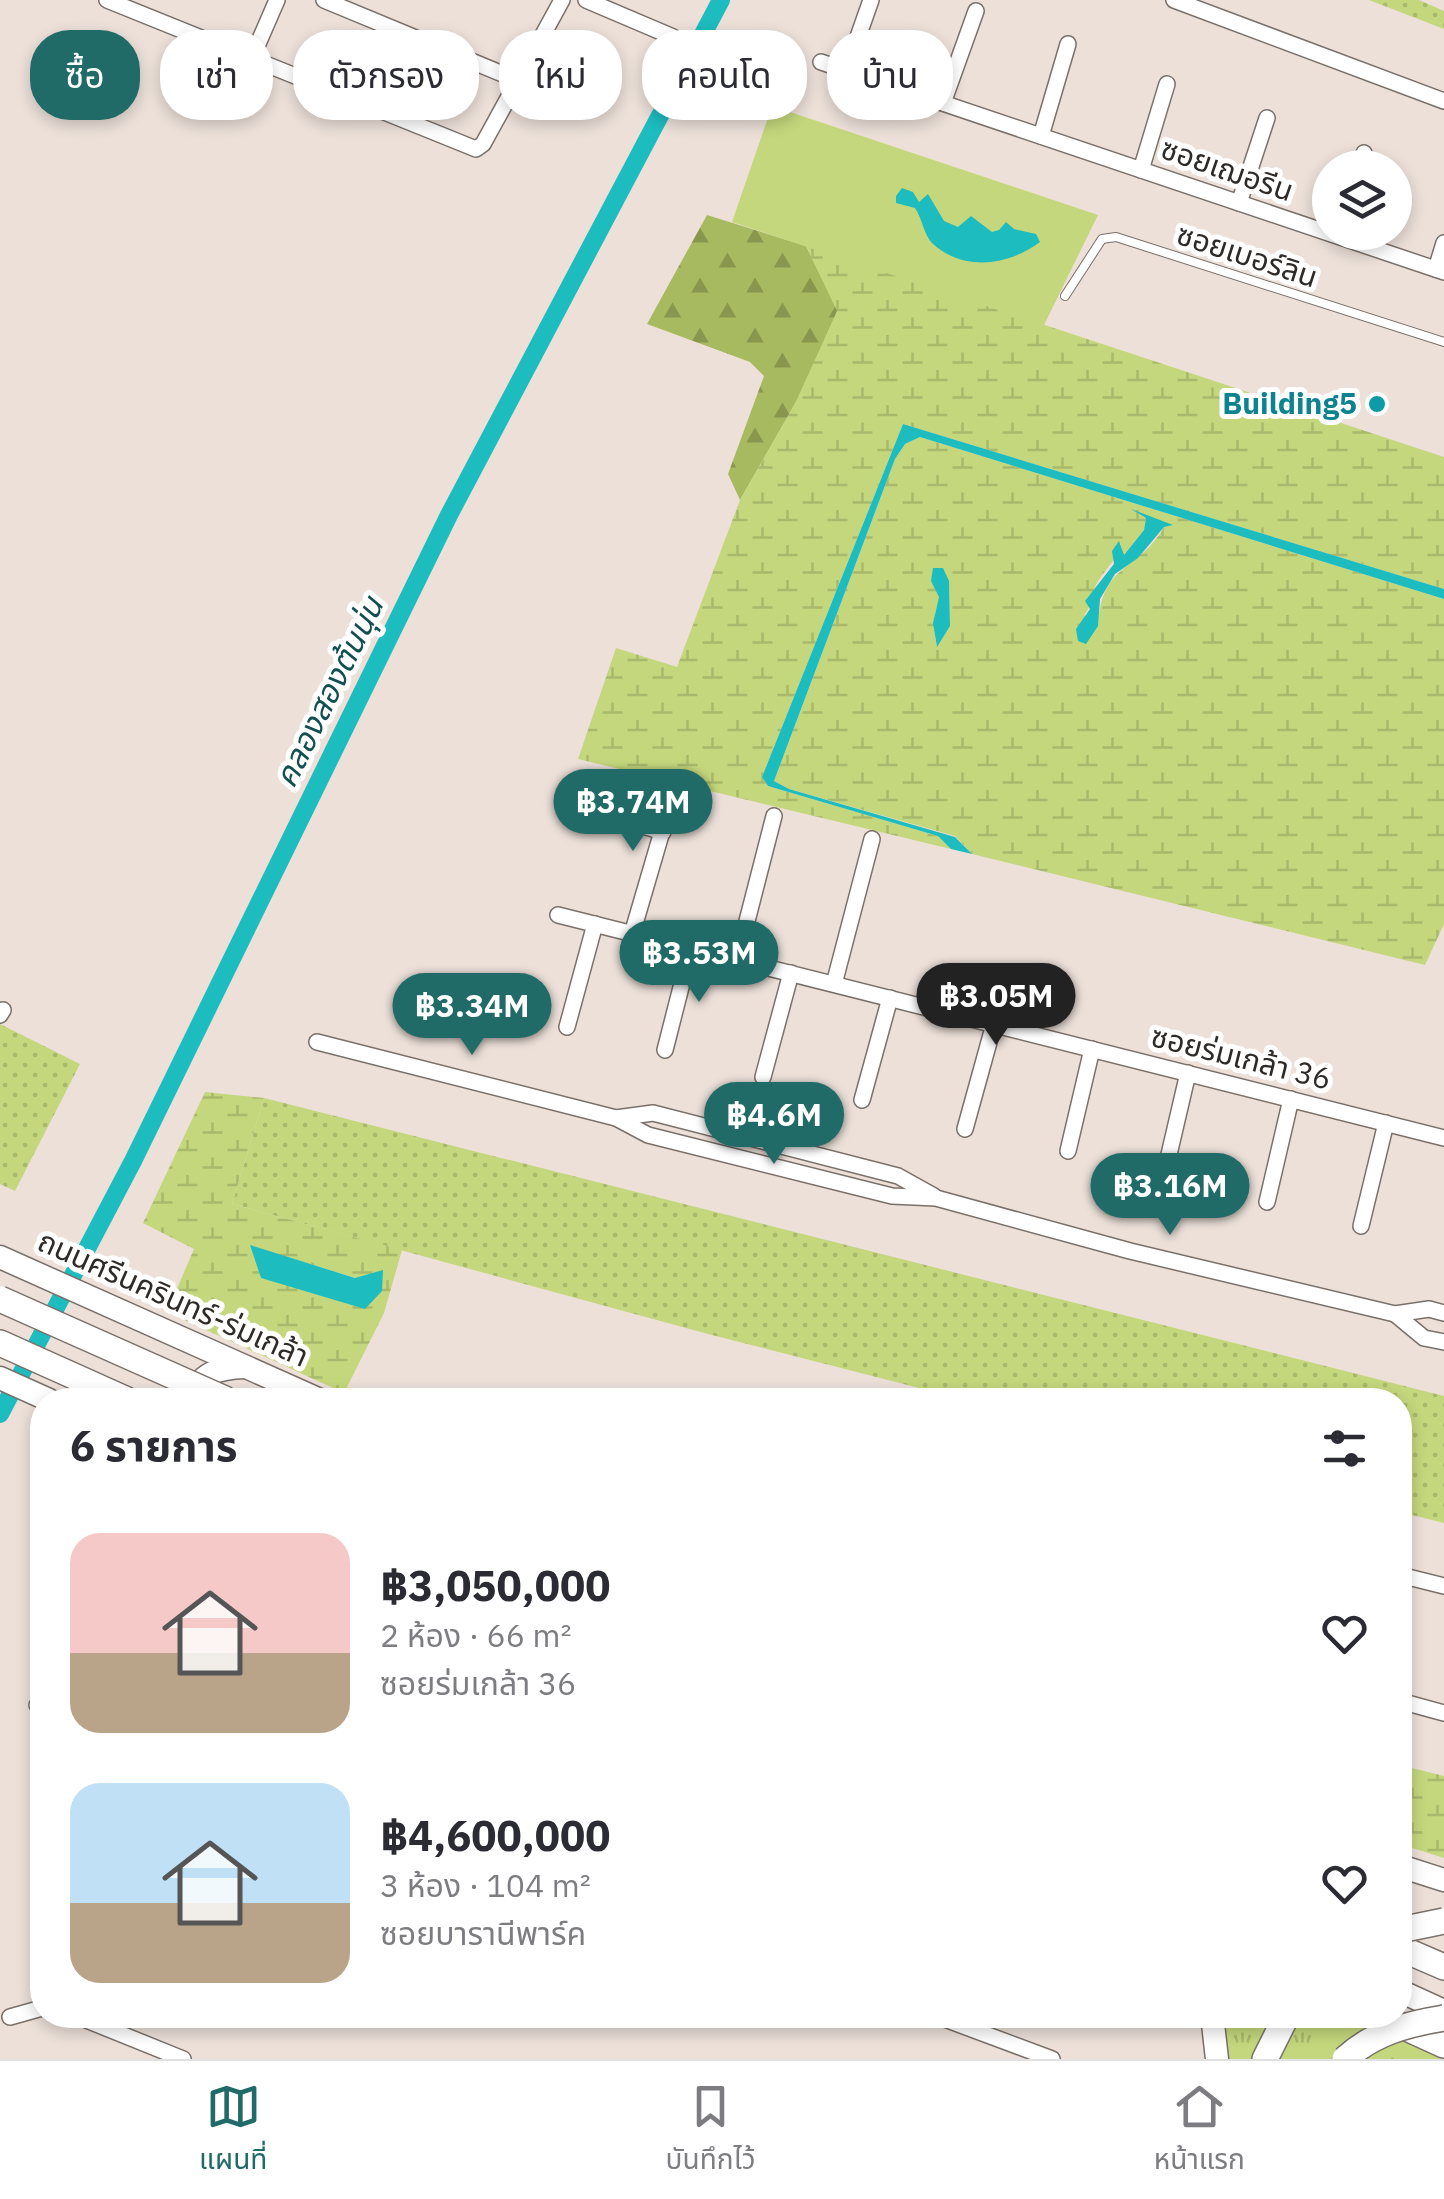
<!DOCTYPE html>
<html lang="th">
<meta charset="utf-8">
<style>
:root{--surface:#fff;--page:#f2f2f3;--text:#2b2b33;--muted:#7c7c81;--line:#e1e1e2;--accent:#206b67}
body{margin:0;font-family:"IBM Plex Sans","Noto Sans Thai",sans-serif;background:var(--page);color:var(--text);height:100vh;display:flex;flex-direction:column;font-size:38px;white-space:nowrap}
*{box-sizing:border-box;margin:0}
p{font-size:32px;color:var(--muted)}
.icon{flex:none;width:55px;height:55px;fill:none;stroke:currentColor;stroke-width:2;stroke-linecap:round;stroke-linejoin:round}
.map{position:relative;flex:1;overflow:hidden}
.drawer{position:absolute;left:30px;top:1388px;width:1382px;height:640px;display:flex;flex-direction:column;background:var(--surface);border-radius:40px;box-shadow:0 5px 15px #0003}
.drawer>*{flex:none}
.guide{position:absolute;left:30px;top:30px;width:1385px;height:90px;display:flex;gap:20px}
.controls{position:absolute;left:1312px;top:150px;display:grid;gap:20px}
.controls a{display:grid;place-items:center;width:100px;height:100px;border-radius:50%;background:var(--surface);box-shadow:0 5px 15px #0003;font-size:50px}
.price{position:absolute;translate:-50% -85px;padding:0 22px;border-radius:35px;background:var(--accent);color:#fff;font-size:32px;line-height:65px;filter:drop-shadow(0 2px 5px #0008)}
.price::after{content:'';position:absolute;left:50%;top:60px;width:30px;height:22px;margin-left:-15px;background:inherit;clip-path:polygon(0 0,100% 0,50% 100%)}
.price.selected{background:#222;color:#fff}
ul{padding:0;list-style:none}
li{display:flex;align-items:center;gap:30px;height:250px;padding:0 40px}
li span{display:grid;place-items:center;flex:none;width:280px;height:200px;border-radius:30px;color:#555}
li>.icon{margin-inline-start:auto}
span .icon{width:120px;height:120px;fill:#fffc;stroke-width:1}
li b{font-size:42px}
h2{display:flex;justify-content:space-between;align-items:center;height:120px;padding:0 40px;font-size:42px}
.tag{padding:0 35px;border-radius:40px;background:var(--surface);box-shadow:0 5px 15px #0003;font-size:35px;line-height:90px}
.tag.selected{background:var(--accent);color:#fff}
.dock{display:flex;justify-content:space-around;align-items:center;height:140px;border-top:2px solid var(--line);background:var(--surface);font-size:28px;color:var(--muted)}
.dock a{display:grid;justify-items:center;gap:5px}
.dock .selected{color:var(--accent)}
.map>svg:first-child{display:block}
.grass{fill:url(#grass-dots)}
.forest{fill:url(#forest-firs)}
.wetland{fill:url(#wetland-marsh);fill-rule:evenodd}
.park{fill:url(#park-tufts)}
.garden{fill:#c4d77c}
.water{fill:#1dbcbf}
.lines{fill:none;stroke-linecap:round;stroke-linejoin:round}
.canal{stroke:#1dbcbf;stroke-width:18}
.service-casing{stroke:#7a706a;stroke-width:10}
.minor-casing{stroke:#7a706a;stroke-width:18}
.secondary-casing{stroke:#7a706a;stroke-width:25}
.primary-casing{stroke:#7a706a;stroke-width:28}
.service{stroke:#fff;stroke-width:8}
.minor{stroke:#fff;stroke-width:15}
.secondary{stroke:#fff;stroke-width:22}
.primary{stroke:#fff;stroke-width:25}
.primary-bridge-casing{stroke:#7a706a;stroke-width:28;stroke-linecap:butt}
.primary-bridge{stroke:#fff;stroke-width:25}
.culture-dot{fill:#0f9aa8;stroke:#fff;stroke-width:4}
.labels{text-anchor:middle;stroke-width:10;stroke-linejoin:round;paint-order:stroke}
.street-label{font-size:30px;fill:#2e2a27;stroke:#fff}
.culture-label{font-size:30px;font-weight:bold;fill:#0d838f;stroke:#fff;text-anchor:end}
.water-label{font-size:32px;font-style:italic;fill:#124f50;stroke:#fff}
</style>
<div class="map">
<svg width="1444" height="2059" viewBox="0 0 1444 2059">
<defs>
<pattern id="grass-dots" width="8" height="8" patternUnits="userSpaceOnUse" patternTransform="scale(2.5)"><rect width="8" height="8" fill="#c4d77c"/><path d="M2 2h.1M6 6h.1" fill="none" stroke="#a9b96b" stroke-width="1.8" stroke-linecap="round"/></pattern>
<pattern id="forest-firs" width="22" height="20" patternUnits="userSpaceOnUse" patternTransform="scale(2.5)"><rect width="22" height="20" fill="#a8ba5f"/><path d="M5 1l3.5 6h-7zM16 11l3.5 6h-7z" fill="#89974e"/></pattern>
<pattern id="wetland-marsh" width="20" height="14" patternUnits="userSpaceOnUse" patternTransform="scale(2.5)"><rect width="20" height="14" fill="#c4d77c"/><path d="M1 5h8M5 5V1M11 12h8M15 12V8" fill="none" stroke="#a9b96b"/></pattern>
<pattern id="park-tufts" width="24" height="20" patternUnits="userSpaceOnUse" patternTransform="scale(2.5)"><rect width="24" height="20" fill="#c4d77c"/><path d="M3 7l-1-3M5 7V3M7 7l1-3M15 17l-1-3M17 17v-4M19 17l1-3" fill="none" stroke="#a9b96b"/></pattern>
</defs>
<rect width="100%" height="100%" fill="#ece0d9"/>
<g class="grass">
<path d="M 1369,0 L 1419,0 L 1444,11 L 1444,29 Z"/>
<path d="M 0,1024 L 80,1064 L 15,1191 L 0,1184 Z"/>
<path d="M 264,1098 L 1444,1396 L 1444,1523 L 1400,1512 L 1400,1400 L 966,1400 L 708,1334 L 232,1204 Z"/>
</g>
<path class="forest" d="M 707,215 L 806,246 L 838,311 L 796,402 L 740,500 L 728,474 L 764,376 L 750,362 L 647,324 Z"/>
<g class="wetland">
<path d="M 806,246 L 1444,457 L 1444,589 L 903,424 L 762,777 L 768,786 L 938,836 L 951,849 L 578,759 L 616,648 L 677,667 L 740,500 L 796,402 L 837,311 Z"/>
<path d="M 920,437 L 1444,599 L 1444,924 L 1425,965 L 972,854 L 955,836 L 789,789 L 774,781 L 895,459 L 905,444 ZM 1136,512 L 1171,525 L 1164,527 C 1138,573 1102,561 1098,626 L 1084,615 C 1093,605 1090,595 1096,585 C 1107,565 1113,568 1120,542 L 1123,556 L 1144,530 L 1146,518 ZM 949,581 L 950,626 L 937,646 C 931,621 935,602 949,581 Z"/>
<path d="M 205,1092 L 264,1098 L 232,1204 L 402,1250 L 384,1313 L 344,1393 L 167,1312 L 194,1249 L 143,1223 ZM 251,1246 L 356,1278 L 295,1286 L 261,1278 Z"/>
<path d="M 1400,1765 L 1444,1776 L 1444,1858 L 1400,1844 Z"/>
</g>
<path class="park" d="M 1221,2015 L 1342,2015 L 1354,2022 L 1362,2015 L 1393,2015 L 1444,2037 L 1444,2059 L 1224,2059 Z"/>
<path class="garden" d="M 772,106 L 1098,215 L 1044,325 L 732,222 Z"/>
<g class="water">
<path d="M 902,188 L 913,192 L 919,202 L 928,194 L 944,221 L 958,227 L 971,216 L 992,232 L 999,230 L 1006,222 L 1014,229 L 1036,234 L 1040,242 C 1008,266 963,272 932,243 C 924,235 922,218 915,208 L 896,203 L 896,196 Z"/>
<path d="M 903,424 L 1444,589 L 1444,599 L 920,437 L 905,444 L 895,459 L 774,781 L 789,789 L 955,837 L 972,854 L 951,849 L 938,836 L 768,786 L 762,777 Z"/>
<path d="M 1131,509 L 1173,525 L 1164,527 L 1138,558 L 1115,574 L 1100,599 L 1098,626 L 1086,644 L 1078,641 L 1076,629 L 1090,609 L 1085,601 L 1114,564 L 1112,551 L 1119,541 L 1124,555 L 1144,530 L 1146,518 Z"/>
<path d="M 933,568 L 943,568 L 949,581 L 950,626 L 937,647 L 933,623 L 939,597 L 931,581 Z"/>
<path d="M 250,1245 L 355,1278 L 383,1270 L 382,1291 L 365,1309 L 261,1278 Z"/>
</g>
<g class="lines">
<path class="canal" d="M 0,1414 L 133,1161 L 449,515 L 721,0"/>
<defs>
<path id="service" d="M 1065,296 L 1102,239 L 1116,237 L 1444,342"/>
<g id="minor">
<path d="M 107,0 L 476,149 L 483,144 L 562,0"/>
<path d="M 324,0 L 517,80"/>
<path d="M 586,0 L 673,37"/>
<path d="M 1174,0 L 1444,101"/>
<path d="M 251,60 L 277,0"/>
<path d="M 821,62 L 1444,272"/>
<path d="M 846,71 L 871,0"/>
<path d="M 943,103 L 976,11"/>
<path d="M 1041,136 L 1068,44"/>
<path d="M 1359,168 L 1364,153"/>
<path d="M 1141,170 L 1167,84"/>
<path d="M 1239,203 L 1267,118"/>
<path d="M 1436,269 L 1444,243"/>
<path d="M 596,812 L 663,832"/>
<path d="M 558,915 L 1444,1138"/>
<path d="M 632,934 L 675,787"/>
<path d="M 737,960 L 774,816"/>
<path d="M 834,984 L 872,839"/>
<path d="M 0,1015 L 3,1010"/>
<path d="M 567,1027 L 595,924"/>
<path d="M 317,1042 L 616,1118 L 648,1135 L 892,1196 L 936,1198 L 1130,1251 L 1395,1314 L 1429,1309 L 1444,1313"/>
<path d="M 665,1050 L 691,948"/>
<path d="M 763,1077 L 791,973"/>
<path d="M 862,1100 L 890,998"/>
<path d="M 616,1118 L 653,1113 L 898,1176 L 934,1196"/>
<path d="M 965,1129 L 994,1024"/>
<path d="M 1068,1151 L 1092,1049"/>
<path d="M 1164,1176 L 1188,1073"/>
<path d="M 1267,1202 L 1291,1099"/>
<path d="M 1361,1226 L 1386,1123"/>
<path d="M 1395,1314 L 1424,1338 L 1444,1342"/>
<path d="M 696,1399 L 702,1400"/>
<path d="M 1400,1575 L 1444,1586"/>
<path d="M 1400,1701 L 1444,1713"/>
<path d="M 37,1705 L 42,1707"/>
<path d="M 74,2015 L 183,2059"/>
<path d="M 934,2015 L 1052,2059"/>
<path d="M 10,2017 L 42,2008"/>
</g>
<g id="secondary">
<path d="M 0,1257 L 320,1400"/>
<path d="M 0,1378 L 49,1400"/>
<path d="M 189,1400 C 201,1373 216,1368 245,1367"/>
<path d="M 1400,1866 L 1444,1880"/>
<path d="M 1400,1991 L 1444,2011"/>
<path d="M 1212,2015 L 1217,2059"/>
</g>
<g id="primary">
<path d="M 0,1343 L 127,1400"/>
<path d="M 1400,1948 L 1444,1967"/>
<path d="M 1378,2015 L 1444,2045"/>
<path d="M 1265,2059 L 1287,2015"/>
</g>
</defs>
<use href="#service" class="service-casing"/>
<use href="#minor" class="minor-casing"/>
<use href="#secondary" class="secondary-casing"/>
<use href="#primary" class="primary-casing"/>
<use href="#service" class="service"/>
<use href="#minor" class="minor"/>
<use href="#secondary" class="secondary"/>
<use href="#primary" class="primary"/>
<defs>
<g id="primary-bridge">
<path d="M 0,1299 L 227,1400"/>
<path d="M 1400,1930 L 1444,1921"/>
<path d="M 1345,2059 C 1373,2033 1407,2024 1444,2018"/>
</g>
</defs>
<use href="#primary-bridge" class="primary-bridge-casing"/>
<use href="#primary-bridge" class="primary-bridge"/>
</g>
<circle class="culture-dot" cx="1377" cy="404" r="10"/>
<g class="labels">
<g class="street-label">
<text transform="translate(1227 170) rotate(19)" y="10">ซอยเฌอรีน</text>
<text transform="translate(1247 256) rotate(18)" y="10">ซอยเบอร์ลิน</text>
<text transform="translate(1241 1058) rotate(14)" y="10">ซอยร่มเกล้า 36</text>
<text transform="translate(173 1299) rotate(24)" y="10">ถนนศรีนครินทร์-ร่มเกล้า</text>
</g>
<g class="culture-label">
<text x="1357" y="414">Building5</text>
</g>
<g class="water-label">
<text transform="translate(329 692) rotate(-64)" y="11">คลองสองต้นนุ่น</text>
</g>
</g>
</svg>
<div class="controls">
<a><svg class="icon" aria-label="layers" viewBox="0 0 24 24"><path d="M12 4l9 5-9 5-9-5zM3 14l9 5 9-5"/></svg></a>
</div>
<b class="price" style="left:633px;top:854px">฿3.74M</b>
<b class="price" style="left:699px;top:1005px">฿3.53M</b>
<b class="price selected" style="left:996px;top:1048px">฿3.05M</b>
<b class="price" style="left:472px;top:1058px">฿3.34M</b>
<b class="price" style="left:774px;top:1167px">฿4.6M</b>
<b class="price" style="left:1170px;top:1238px">฿3.16M</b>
<div class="guide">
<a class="tag selected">ซื้อ</a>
<a class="tag">เช่า</a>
<a class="tag">ตัวกรอง</a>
<a class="tag">ใหม่</a>
<a class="tag">คอนโด</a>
<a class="tag">บ้าน</a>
</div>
<section class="drawer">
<h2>6 รายการ<svg class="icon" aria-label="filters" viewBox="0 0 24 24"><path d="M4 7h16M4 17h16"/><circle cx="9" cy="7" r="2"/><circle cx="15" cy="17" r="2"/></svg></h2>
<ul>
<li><span style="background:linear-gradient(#f6c9c9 60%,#b9a48a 0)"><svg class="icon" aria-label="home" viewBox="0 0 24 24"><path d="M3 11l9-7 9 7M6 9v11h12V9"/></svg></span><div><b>฿3,050,000</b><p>2 ห้อง · 66 m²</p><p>ซอยร่มเกล้า 36</p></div><svg class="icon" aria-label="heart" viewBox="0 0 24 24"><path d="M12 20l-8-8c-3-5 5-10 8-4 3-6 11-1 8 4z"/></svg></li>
<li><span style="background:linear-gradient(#bfe0f5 60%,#b9a48a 0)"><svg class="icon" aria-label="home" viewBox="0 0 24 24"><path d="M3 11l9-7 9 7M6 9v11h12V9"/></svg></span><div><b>฿4,600,000</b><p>3 ห้อง · 104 m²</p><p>ซอยบารานีพาร์ค</p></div><svg class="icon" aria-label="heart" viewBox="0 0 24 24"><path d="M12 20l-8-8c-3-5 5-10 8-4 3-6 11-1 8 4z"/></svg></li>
</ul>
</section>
</div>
<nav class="dock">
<a class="selected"><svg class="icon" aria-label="map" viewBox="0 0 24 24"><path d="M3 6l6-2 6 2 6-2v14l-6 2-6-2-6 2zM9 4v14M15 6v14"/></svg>แผนที่</a>
<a><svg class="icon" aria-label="saved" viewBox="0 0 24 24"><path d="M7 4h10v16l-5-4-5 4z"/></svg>บันทึกไว้</a>
<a><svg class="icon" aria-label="home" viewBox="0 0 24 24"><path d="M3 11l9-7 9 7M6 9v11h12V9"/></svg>หน้าแรก</a>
</nav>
